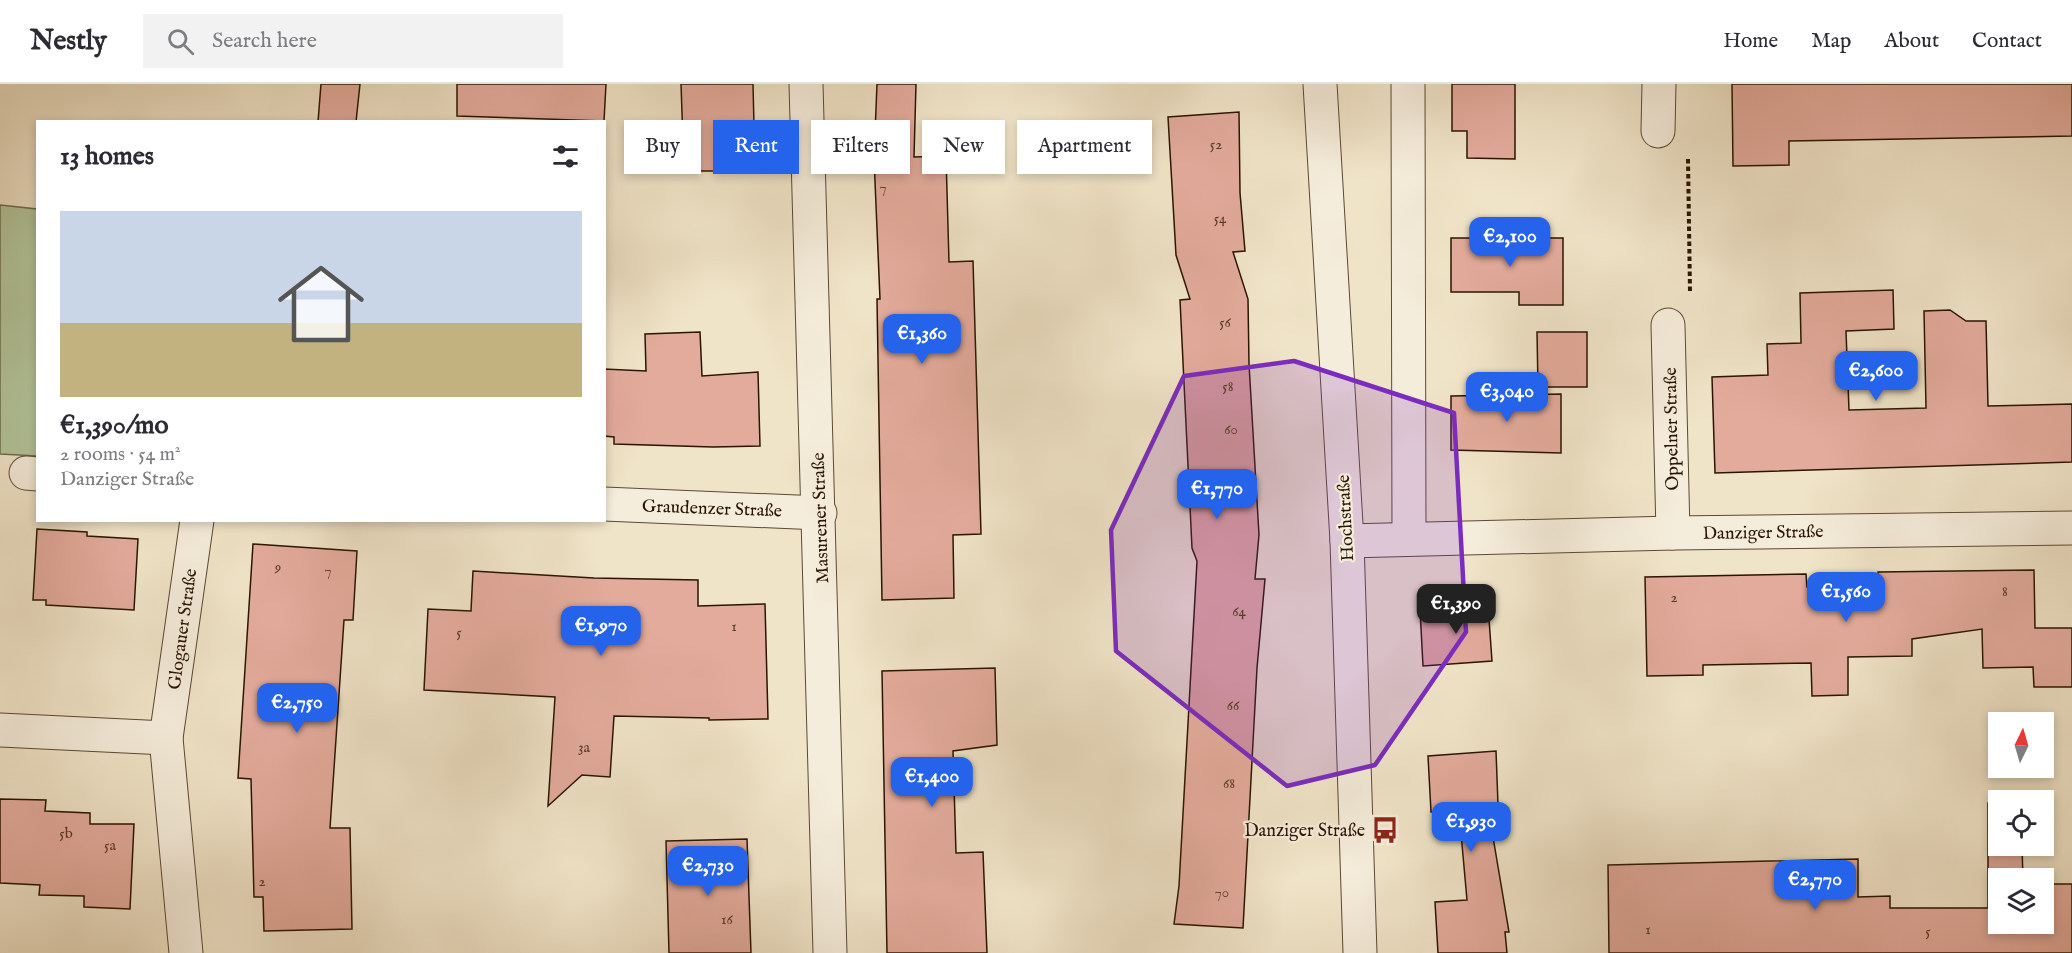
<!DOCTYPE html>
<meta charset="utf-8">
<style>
:root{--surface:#fff;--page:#f2f2f3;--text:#2b2b33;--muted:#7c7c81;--line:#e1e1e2;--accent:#2563eb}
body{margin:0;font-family:"IM FELL English",serif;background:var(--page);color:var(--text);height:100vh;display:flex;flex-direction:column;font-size:22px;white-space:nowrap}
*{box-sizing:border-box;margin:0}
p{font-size:20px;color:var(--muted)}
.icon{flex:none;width:33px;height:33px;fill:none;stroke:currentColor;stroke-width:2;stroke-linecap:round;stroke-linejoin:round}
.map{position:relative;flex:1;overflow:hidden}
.panel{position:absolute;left:36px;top:36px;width:570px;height:402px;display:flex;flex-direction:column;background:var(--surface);border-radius:0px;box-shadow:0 3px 9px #0003}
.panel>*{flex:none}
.banner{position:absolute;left:624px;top:36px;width:570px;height:54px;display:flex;gap:12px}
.needle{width:39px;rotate:5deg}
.fabs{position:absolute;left:1988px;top:628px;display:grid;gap:12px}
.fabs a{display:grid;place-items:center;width:66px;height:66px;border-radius:0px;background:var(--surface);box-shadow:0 3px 9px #0003;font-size:30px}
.price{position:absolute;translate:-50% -51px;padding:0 14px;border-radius:12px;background:var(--accent);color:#fff;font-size:20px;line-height:39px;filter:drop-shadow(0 2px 3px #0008)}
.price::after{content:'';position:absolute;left:50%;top:36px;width:18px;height:14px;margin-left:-9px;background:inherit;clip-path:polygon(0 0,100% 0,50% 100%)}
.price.on{background:#222;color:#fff}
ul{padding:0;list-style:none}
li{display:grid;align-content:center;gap:12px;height:318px;padding:0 24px}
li+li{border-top:2px solid var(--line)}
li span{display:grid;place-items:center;height:186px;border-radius:0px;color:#555}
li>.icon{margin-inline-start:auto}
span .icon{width:108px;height:108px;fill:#fffc;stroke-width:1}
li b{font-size:26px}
h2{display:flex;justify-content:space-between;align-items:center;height:72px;padding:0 24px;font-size:26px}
.pill{padding:0 21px;border-radius:0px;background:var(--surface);box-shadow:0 3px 9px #0003;font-size:21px;line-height:54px}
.pill.on{background:var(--accent);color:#fff}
header{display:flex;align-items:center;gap:36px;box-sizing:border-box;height:84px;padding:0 30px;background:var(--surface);border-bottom:2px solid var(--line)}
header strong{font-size:28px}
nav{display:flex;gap:33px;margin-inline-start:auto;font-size:21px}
.search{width:420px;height:54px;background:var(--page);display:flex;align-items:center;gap:15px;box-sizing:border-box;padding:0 21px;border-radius:0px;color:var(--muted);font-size:22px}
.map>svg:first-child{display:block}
.grass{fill:#b3c59b;stroke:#6e6c4e;stroke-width:1.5}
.building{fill:#e3ab9c;stroke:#2a1402;stroke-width:1.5}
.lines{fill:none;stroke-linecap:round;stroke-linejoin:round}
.street-casing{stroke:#5c4834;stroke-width:35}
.path{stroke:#2a1402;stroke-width:4;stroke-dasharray:4.5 3;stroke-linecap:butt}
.street{stroke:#f5eddb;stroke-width:33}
.marked{fill:#7b2cbf;fill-opacity:0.2;stroke:#7b2cbf;stroke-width:4.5;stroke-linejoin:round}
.labels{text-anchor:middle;stroke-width:4.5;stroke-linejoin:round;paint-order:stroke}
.number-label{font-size:15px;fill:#583a28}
.street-label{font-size:18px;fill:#2a1402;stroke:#f5eddb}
.poi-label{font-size:18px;fill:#2a1402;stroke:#f5eddb;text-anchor:end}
</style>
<header>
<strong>Nestly</strong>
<div class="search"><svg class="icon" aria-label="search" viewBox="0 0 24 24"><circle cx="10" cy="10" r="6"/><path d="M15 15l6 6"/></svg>Search here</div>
<nav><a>Home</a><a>Map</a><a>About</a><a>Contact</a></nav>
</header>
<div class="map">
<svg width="2072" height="869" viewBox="0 0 2072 869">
<rect width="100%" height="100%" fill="#f0e4c8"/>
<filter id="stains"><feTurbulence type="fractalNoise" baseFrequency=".00333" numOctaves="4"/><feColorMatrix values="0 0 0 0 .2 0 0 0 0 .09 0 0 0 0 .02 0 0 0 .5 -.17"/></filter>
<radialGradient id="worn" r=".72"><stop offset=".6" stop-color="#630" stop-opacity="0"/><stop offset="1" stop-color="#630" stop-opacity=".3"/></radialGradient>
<path class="grass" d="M 0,121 L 37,125 L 37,372 L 0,370 Z"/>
<g class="building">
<path d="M 321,0 L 360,0 L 356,38 L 318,38 Z"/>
<path d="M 457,0 L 606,0 L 604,37 L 457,32 Z"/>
<path d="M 681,0 L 753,0 L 754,42 L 726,43 L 728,87 L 684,87 Z"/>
<path d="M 877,0 L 916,0 L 914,73 L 946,72 L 949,178 L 973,177 L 981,450 L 953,451 L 954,514 L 882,516 L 877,215 L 880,215 L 874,74 Z"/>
<path d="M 1452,0 L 1515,0 L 1515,75 L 1467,74 L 1467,47 L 1452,47 Z"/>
<path d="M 1732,0 L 2072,0 L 2072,52 L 1789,57 L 1789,81 L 1733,82 Z"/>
<path d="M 1239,28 L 1240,109 L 1245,167 L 1233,168 L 1248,215 L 1249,280 L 1259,451 L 1255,495 L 1265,495 L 1257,584 L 1243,844 L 1174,840 L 1179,802 L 1197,477 L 1192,464 L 1180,216 L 1190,215 L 1176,171 L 1168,33 Z"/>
<path d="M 1451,154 L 1563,154 L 1563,221 L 1519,221 L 1519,208 L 1451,208 Z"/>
<path d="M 1893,206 L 1894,245 L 1846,247 L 1849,326 L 1926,324 L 1924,227 L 1950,226 L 1966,237 L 1986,237 L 1988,322 L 2072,320 L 2072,378 L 1715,389 L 1712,293 L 1768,291 L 1767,260 L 1801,259 L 1800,209 Z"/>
<path d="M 700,248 L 702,292 L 758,288 L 760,362 L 713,363 L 614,360 L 614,353 L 604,352 L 604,285 L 646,287 L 645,250 Z"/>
<path d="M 1537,248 L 1587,248 L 1587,303 L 1538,303 Z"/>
<path d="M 1561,310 L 1561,369 L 1451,366 L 1451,312 Z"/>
<path d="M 37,445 L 87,448 L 87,452 L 138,455 L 134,526 L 46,521 L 46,516 L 33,516 Z"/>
<path d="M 253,460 L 357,467 L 353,536 L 344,536 L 330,744 L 350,744 L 352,845 L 264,847 L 263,813 L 254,813 L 251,695 L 238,694 Z"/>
<path d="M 2034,486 L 2035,544 L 2072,544 L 2072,603 L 2034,603 L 2033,583 L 1983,584 L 1982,545 L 1912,555 L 1912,572 L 1848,573 L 1848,611 L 1812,612 L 1811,579 L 1703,581 L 1703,591 L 1647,592 L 1645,493 L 1806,490 L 1807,503 L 1878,502 L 1878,488 Z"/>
<path d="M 473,487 L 594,494 L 698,496 L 698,522 L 765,520 L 768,635 L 709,636 L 709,634 L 614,632 L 610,693 L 582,691 L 548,722 L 555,613 L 424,606 L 428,525 L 471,527 Z"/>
<path d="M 1488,521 L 1492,577 L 1423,582 L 1420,525 Z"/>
<path d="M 995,584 L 997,661 L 953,667 L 956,769 L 983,768 L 987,869 L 887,869 L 882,587 Z"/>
<path d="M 1496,667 L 1499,747 L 1492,747 L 1509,848 L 1505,848 L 1507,869 L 1438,869 L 1435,818 L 1467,816 L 1459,727 L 1431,728 L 1428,672 Z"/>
<path d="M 0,715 L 46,716 L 45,727 L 90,729 L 90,740 L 134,740 L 130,825 L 84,823 L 84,812 L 39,811 L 40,801 L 0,799 Z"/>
<path d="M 1988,719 L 1998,719 L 1998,762 L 2022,762 L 2023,795 L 1998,795 L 1998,840 L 2043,840 L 2043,800 L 2072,800 L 2072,869 L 1609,869 L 1608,781 L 1858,775 L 1858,813 L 1890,812 L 1890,824 L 1988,824 Z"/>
<path d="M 747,755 L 751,869 L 669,869 L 666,757 Z"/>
</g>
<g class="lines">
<defs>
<g id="street">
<path d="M 806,0 L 830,869"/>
<path d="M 1320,0 L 1347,457 L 1360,869"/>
<path d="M 1408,0 L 1409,455"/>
<path d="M 1658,47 L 1659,0"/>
<path d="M 1668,241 L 1673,449"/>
<path d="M 26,389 L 38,390"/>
<path d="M 604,420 L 820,429"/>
<path d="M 1347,457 L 1673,449 L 2072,444"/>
<path d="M 0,646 L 166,654"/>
<path d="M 186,869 L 166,654 L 197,436"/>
</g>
</defs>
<use href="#street" class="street-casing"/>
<path class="path" d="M 1688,75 L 1690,208"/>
<use href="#street" class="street"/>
</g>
<path class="marked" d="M 1294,277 L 1454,329 L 1466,548 L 1375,681 L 1287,702 L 1116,567 L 1111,446 L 1184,292 Z"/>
<defs>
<symbol id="bus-bare" viewBox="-9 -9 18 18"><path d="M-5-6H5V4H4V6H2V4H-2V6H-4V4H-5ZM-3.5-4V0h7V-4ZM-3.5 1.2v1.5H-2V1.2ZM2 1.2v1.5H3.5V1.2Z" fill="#8f2418" stroke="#f5eddb" stroke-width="2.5" paint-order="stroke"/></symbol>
</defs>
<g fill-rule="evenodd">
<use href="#bus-bare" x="1366" y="727" width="38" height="38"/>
</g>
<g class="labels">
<g class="number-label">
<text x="1216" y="65">52</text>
<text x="883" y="108">7</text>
<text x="1220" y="139">54</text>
<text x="1225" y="243">56</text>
<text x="1228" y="307">58</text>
<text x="1231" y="350">60</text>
<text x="278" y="488">9</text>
<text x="328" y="491">7</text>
<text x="2005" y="512">8</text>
<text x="1674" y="518">2</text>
<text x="1239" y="532">64</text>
<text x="734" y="547">1</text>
<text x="459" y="553">5</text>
<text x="1233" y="626">66</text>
<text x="584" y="668">3a</text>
<text x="1229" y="704">68</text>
<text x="66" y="754">5b</text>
<text x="110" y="766">5a</text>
<text x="262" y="802">2</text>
<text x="1222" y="813">70</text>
<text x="727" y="840">16</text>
<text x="1648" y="850">1</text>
<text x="1928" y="852">5</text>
</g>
<g class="street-label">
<text transform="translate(1671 345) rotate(-91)" y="6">Oppelner Straße</text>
<text transform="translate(712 424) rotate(2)" y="6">Graudenzer Straße</text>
<text transform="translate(820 434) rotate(-92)" y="6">Masurener Straße</text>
<text transform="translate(1345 434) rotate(-93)" y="6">Hochstraße</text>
<text transform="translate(1763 448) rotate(-1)" y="6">Danziger Straße</text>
<text transform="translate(182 545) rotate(-82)" y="6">Glogauer Straße</text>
</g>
<g class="poi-label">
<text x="1365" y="752">Danziger Straße</text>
</g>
</g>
<rect width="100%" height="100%" filter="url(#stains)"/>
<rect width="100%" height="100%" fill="url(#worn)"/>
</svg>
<div class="fabs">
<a><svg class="needle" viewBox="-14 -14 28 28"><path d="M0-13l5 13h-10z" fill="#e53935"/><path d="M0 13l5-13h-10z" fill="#7c7c81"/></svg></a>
<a><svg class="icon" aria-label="locate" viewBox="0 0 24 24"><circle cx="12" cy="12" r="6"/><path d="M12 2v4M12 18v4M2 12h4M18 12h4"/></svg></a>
<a><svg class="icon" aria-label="layers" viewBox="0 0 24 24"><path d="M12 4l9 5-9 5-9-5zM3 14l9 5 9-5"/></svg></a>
</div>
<b class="price" style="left:1510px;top:184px">€2,100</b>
<b class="price" style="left:922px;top:281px">€1,360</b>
<b class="price" style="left:1876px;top:318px">€2,600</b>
<b class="price" style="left:1507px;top:339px">€3,040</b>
<b class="price" style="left:1217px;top:436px">€1,770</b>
<b class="price" style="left:1846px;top:539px">€1,560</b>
<b class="price on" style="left:1456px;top:551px">€1,390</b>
<b class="price" style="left:601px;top:573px">€1,970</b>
<b class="price" style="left:297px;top:650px">€2,750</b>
<b class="price" style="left:932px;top:724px">€1,400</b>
<b class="price" style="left:1471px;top:769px">€1,930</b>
<b class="price" style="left:708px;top:813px">€2,730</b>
<b class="price" style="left:1815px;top:827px">€2,770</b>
<div class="banner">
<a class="pill">Buy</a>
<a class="pill on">Rent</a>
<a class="pill">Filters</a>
<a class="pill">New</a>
<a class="pill">Apartment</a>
</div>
<section class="panel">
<h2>13 homes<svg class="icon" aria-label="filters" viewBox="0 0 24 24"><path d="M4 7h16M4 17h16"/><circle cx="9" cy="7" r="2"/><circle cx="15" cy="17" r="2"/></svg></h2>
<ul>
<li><span style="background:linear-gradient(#c9d6e8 60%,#c2b280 0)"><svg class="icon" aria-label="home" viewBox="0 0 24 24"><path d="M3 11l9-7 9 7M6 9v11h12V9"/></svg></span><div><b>€1,390/mo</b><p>2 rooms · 54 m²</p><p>Danziger Straße</p></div></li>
</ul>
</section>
</div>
